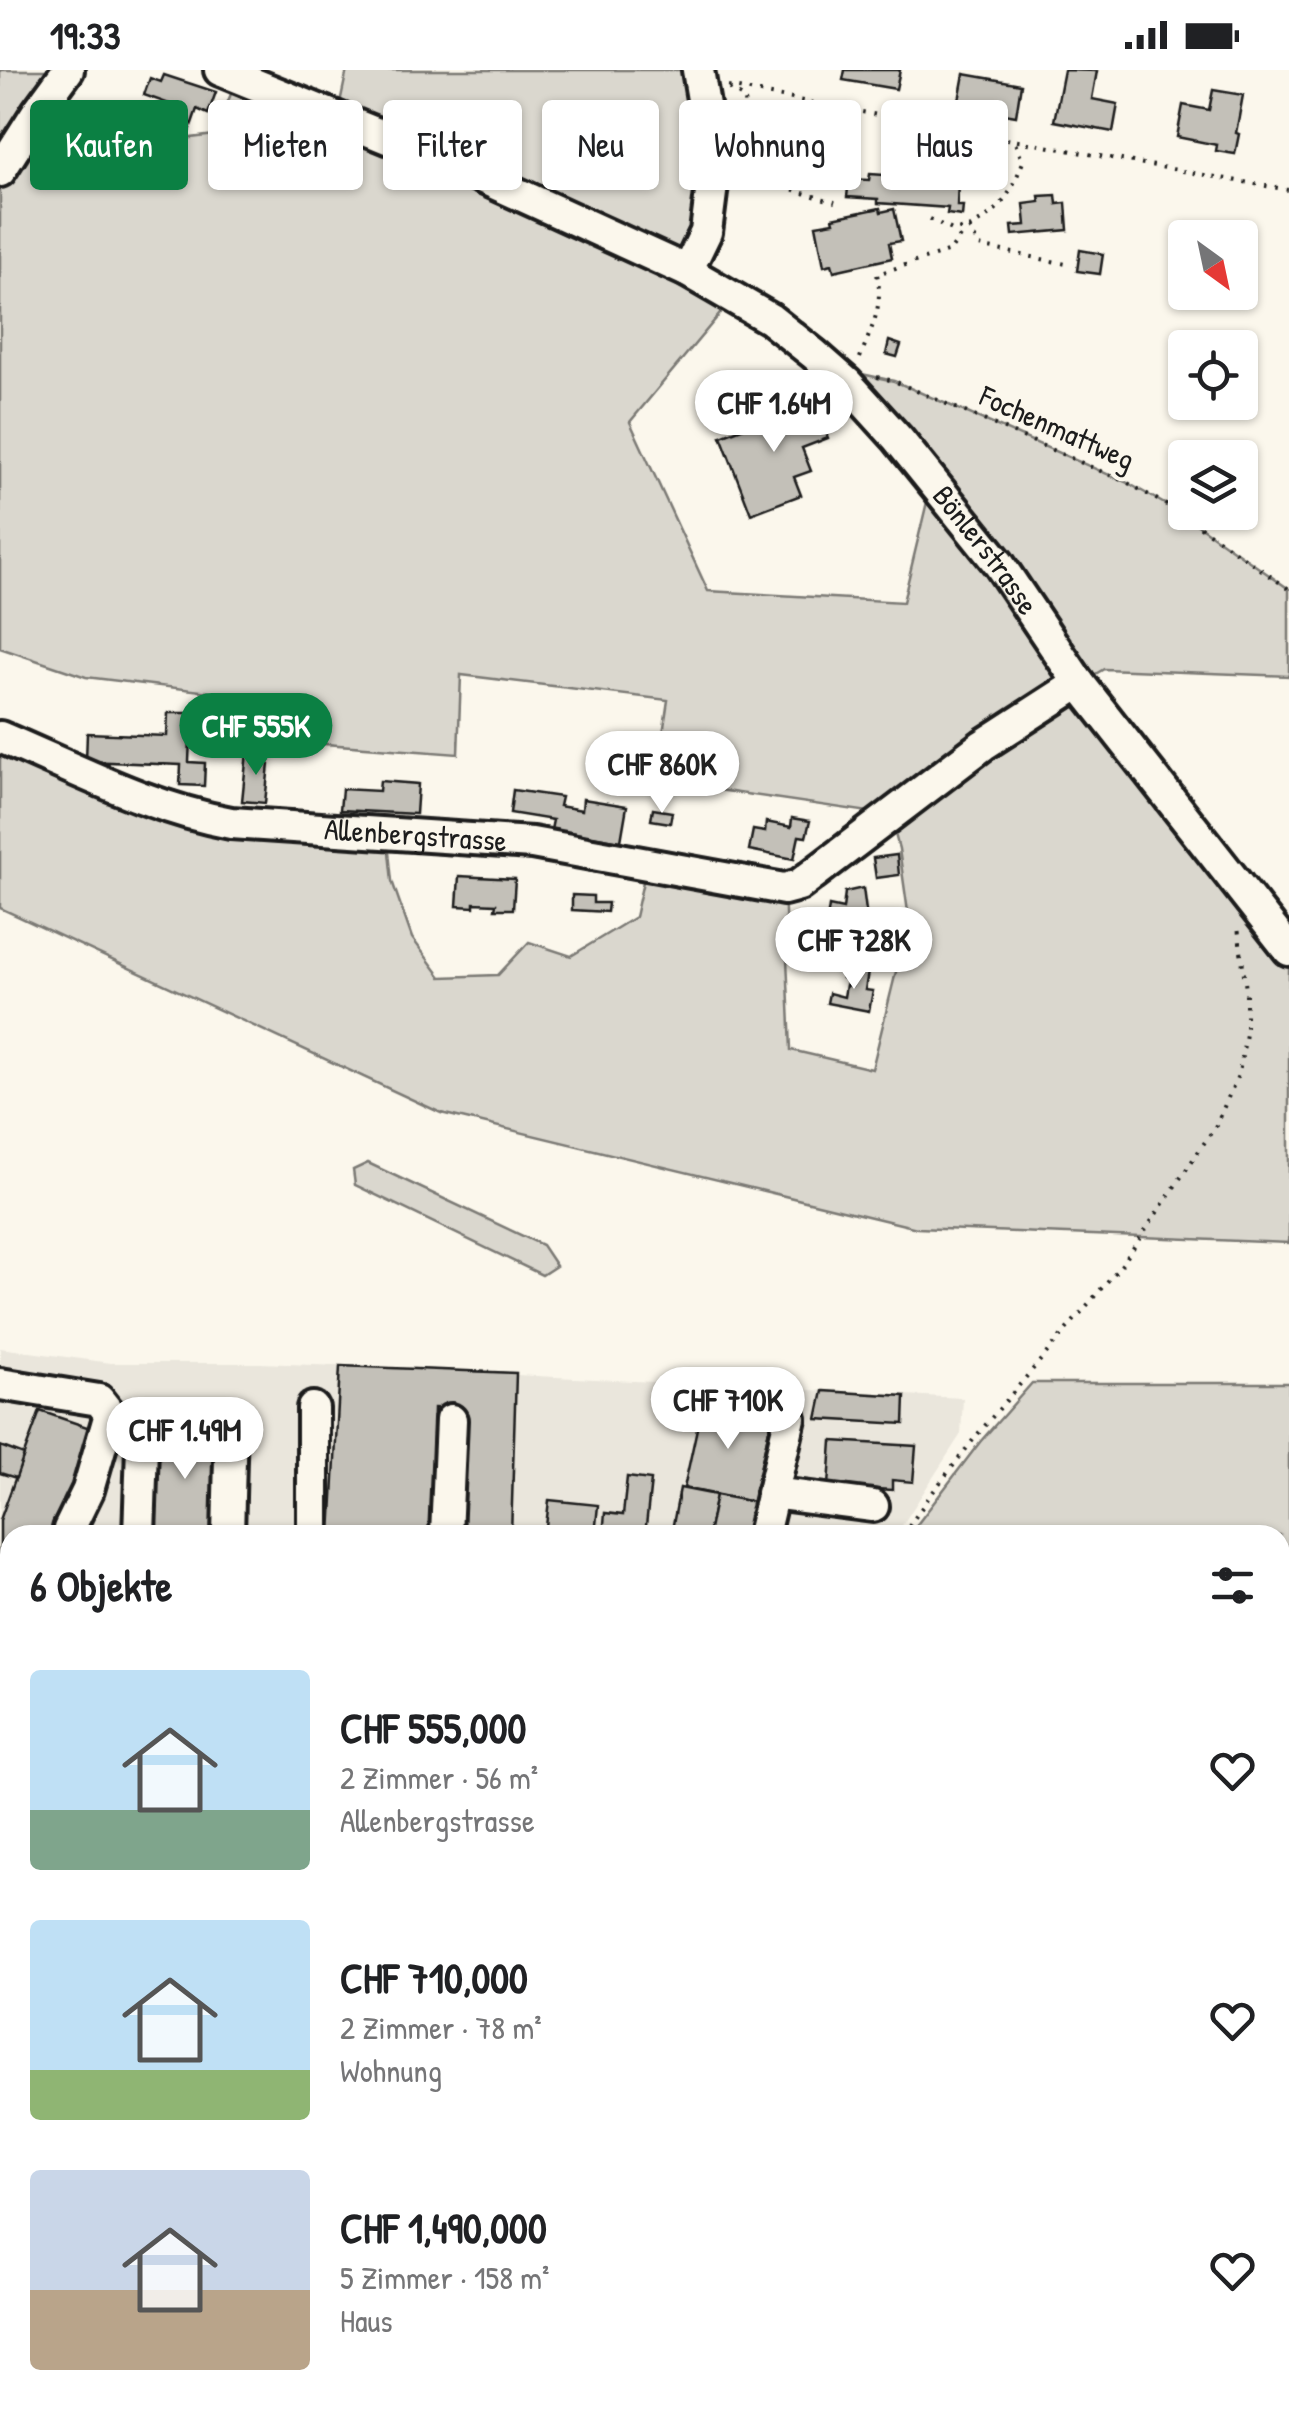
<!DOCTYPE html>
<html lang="de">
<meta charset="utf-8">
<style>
:root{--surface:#fff;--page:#f2f2f2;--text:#202124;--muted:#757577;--accent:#0b8043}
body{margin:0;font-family:"Patrick Hand",sans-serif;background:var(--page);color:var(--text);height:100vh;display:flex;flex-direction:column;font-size:38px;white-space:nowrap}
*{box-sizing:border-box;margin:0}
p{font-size:32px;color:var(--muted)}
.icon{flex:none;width:55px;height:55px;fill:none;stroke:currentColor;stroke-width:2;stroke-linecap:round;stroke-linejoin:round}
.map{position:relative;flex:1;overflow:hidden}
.details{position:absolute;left:0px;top:1455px;width:1290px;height:890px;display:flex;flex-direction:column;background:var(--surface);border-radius:30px 30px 0 0;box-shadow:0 2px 8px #0004}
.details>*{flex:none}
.guide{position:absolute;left:30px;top:30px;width:1230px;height:90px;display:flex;gap:20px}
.needle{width:65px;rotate:147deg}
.fabs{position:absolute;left:1168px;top:150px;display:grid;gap:20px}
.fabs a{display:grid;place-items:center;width:90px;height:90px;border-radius:10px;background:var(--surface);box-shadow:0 2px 8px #0004;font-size:50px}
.price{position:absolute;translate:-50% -85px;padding:0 22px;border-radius:35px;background:#fff;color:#222;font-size:32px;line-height:65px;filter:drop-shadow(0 2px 5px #0008)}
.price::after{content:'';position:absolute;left:50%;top:60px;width:30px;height:22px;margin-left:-15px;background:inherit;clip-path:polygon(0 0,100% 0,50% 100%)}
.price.current{background:var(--accent);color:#fff}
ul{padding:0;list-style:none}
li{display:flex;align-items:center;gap:30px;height:250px;padding:0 30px}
li span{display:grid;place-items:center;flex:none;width:280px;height:200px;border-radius:10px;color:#555}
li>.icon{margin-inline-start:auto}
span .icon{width:120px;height:120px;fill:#fffc;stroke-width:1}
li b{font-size:42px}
h2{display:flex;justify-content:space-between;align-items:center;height:120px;padding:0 30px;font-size:42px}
.tag{padding:0 35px;border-radius:10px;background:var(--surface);box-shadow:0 2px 8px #0004;font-size:35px;line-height:90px}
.tag.current{background:var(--accent);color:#fff}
.status{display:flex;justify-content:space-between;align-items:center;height:70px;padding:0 50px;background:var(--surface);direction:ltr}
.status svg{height:28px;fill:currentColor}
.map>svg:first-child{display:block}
.built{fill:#eae6dc}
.green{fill:#dad7ce;stroke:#7b7a75;stroke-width:2.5}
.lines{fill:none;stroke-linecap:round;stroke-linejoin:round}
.stream{stroke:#74726e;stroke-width:6}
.building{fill:#c3c0b8;stroke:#1c1c1c;stroke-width:2.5}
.minor-casing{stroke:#1c1c1c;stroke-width:38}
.major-casing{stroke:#1c1c1c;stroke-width:45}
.path{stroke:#1c1c1c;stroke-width:4;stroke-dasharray:2.5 8;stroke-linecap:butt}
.minor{stroke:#fbf7ec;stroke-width:30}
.major{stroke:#fbf7ec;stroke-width:38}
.rail-casing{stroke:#1c1c1c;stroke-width:10}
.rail{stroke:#fbf7ec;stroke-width:6;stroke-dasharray:19;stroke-linecap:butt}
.labels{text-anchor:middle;stroke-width:8;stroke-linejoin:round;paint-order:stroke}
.street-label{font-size:30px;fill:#1c1c1c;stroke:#fbf7ec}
</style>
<div class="status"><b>19:33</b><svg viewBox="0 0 49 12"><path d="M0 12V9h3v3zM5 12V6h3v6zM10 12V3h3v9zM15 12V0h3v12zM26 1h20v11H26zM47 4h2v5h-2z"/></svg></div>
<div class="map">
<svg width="1289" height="2345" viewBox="0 0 1289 2345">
<rect width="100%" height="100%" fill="#fbf7ec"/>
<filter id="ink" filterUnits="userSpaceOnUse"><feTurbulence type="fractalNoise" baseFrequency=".01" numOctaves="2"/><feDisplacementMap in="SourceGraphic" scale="20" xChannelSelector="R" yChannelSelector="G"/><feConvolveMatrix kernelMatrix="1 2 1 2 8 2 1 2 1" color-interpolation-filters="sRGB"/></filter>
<g filter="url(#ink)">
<g class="built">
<path d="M 0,1278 L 111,1293 L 260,1293 L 340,1296 L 963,1328 L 961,1364 L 896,1465 L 10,1465 L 10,2306 L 0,2303 Z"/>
<path d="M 76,2335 L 660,2335 L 660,2338 L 657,2345 L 129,2345 L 120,2342 L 120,2345 L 98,2345 Z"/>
<path d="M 1112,2335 L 1199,2335 L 1209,2345 L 1107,2345 Z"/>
</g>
<g class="green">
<path d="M 0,0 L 68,0 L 39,41 L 168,71 L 214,65 L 238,7 L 337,47 L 347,0 L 698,0 L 708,59 L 687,201 L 734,227 L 630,352 L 708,521 L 903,532 L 932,411 L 857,303 L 894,311 L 1128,413 L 1182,444 L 1289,519 L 1289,606 L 1104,599 L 1080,613 L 1289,880 L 1289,1173 L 917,1158 L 441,1043 L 0,838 L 0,667 L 137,727 L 387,763 L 392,811 L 412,868 L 441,907 L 498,905 L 529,872 L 571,886 L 635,847 L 647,794 L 784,819 L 791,980 L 872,999 L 909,849 L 899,779 L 890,745 L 656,711 L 668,630 L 461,605 L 458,684 L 218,666 L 218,623 L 86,607 L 0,578 Z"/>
<path d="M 368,1093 L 542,1175 L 556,1196 L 542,1205 L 355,1115 L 353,1100 Z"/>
<path d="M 1032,1313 L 1289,1313 L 1289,1582 L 1280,1589 L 1280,1465 L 909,1465 L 980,1372 Z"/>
<path d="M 0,2303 L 10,2306 L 10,2335 L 76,2335 L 98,2345 L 0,2345 Z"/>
</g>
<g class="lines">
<g class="stream">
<path d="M 0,2297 L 10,2301"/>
<path d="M 88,2335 L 111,2345"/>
</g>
</g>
<g class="building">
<path d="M 845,0 L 900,0 L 896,19 L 843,10 Z"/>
<path d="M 1064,0 L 1097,1 L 1092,29 L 1118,34 L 1113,62 L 1054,51 Z"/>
<path d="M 964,4 L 1021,14 L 1016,46 L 958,36 Z"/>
<path d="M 164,5 L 216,22 L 208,44 L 197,39 L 189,62 L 172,55 L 178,37 L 144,25 L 150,8 L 161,12 Z"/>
<path d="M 1213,20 L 1243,25 L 1236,63 L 1239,64 L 1235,84 L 1216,81 L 1217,75 L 1177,67 L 1183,35 L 1209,40 Z"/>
<path d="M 870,104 L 958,110 L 957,136 L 963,136 L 962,146 L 947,144 L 948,138 L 878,133 L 878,129 L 847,127 L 849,109 L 869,110 Z"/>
<path d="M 1056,125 L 1057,134 L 1066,133 L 1068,160 L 1013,165 L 1012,156 L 1026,155 L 1024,134 L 1040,132 L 1039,126 Z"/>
<path d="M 880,138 L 881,142 L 894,139 L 901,171 L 889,173 L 892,188 L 834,201 L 832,194 L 824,196 L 816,155 L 834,152 L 833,148 Z"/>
<path d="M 1080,180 L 1103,184 L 1100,204 L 1077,201 Z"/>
<path d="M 889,271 L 901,275 L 897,287 L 886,284 Z"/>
<path d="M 813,330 L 828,368 L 802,378 L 811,401 L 794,407 L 801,425 L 751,444 L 721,366 Z"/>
<path d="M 168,643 L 191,643 L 189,692 L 205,693 L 204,716 L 180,715 L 181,695 L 86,691 L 87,663 L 167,666 Z"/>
<path d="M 247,682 L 270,684 L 265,733 L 242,731 Z"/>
<path d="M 380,711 L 418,714 L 416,744 L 340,740 L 342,719 L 379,721 Z"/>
<path d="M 513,720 L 561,727 L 559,736 L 582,740 L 583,729 L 627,736 L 621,771 L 578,764 L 577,771 L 565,769 L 566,762 L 551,760 L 553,750 L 510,743 Z"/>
<path d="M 653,739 L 672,742 L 670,753 L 651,750 Z"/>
<path d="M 792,748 L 810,751 L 806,767 L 799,766 L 794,789 L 749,780 L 753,760 L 765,762 L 766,752 L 791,757 Z"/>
<path d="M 897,785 L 899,805 L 876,808 L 873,788 Z"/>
<path d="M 459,806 L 515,809 L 513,839 L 495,839 L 496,834 L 474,833 L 474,837 L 457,836 Z"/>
<path d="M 863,818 L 866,841 L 858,875 L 860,876 L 858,890 L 848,888 L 850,873 L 837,870 L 832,899 L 805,894 L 809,875 L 816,876 L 821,849 L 827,850 L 829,836 L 843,839 L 845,822 Z"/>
<path d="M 572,825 L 593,826 L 593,833 L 608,833 L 607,842 L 572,840 Z"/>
<path d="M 844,898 L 868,902 L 865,920 L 873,921 L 869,941 L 827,933 L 829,923 L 844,927 L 846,915 L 852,916 L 853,911 L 842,908 Z"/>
<path d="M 340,1296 L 516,1303 L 511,1465 L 455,1465 L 460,1339 L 434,1338 L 430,1465 L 331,1465 Z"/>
<path d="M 823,1321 L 905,1326 L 904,1354 L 817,1349 Z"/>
<path d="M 703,1331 L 772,1346 L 753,1432 L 684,1418 Z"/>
<path d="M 40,1341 L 96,1360 L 59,1465 L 10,1465 L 10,1509 L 0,1514 L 0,1450 Z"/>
<path d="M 153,1358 L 221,1360 L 218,1465 L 150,1465 Z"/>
<path d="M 832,1371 L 916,1376 L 913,1412 L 892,1410 L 892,1420 L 829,1416 Z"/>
<path d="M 0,1376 L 24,1385 L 16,1408 L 0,1403 Z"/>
<path d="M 627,1407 L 651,1410 L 645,1465 L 603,1465 L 605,1443 L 623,1445 Z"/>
<path d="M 680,1418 L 716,1425 L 708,1465 L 671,1465 Z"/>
<path d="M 716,1425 L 760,1433 L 753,1465 L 708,1465 Z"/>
<path d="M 549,1430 L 598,1435 L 595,1465 L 545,1465 Z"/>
<path d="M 802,1457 L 848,1465 L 801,1465 Z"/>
<path d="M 0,1627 L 10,1633 L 10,1741 L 0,1735 Z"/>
<path d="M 0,1767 L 10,1773 L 10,1811 L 0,1826 Z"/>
<path d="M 1280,1768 L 1289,1772 L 1289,1818 L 1280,1815 Z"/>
<path d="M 0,1831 L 10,1837 L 10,1880 L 0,1874 Z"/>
<path d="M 1289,1903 L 1289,1931 L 1280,1920 L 1280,1910 Z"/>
<path d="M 1280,2071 L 1289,2083 L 1289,2130 L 1282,2135 L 1280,2132 Z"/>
<path d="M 1289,2189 L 1289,2240 L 1280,2248 L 1280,2197 Z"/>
<path d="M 1289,2306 L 1289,2334 L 1280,2328 L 1280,2320 Z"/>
<path d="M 305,2335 L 339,2335 L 334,2345 L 322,2345 Z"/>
</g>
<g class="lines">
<defs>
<g id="minor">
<path id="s1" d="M 220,0 L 459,97 L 687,201 L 770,249 L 814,284 L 847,313 L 898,369 L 999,494 L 1079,613 L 1289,880"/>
<path d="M 0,101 L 38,41 L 68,0"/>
<path d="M 687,201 L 706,162 L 713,107 L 708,59 L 698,0"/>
<path id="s2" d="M 0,667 C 76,699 149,738 231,753 L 532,773 L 784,819 L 799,815 L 983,675 L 1079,613"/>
<path d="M 0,1314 L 99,1330 L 110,1344 L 88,1420 L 69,1459 L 68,1465"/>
<path d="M 313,1338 L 313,1465"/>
<path d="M 772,1423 L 873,1436"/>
<path d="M 139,1465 L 143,1347 L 231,1350 L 228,1465"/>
<path d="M 446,1465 L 451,1350"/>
<path d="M 763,1465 L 790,1348"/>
<path d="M 0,1564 L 10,1560"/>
<path d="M 1280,1752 L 1289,1752"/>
<path d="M 0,1918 L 10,1923"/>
<path d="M 712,2335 L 723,2345"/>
<path d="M 1234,2335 L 1249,2345"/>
<path d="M 672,2345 L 676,2335"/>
</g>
<g id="major">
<path d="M 1280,1631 L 1289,1622"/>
<path d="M 1280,1993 L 1289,2004"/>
</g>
</defs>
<use href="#minor" class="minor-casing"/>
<use href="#major" class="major-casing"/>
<g class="path">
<path d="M 728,17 C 915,52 1102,87 1289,120"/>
<path d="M 729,19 L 744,28 C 751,52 760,100 782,115 C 793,121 822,128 835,132"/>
<path d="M 930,149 L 952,160 L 960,159"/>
<path d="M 969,158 C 1003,140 1009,126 1023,92 L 1013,68"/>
<path d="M 860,288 C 871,258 884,238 877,204 L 950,181 L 962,164 L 960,159 L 969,158 L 979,176 L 1071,195"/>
<path d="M 877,307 L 894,311 L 1128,413 L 1182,444 L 1289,519"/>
<path d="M 903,1465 L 929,1427 L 977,1365 L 1123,1193 L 1215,1057 L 1239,1003 L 1246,964 L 1246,920 L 1238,857"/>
<path d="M 1280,2140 L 1289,2145"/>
<path d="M 1283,2270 L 1281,2257 L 1289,2249"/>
<path d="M 770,2335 L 770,2345"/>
<path d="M 1001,2345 L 1007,2335"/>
<path d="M 1102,2345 L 1107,2335"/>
</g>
<use href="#minor" class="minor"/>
<use href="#major" class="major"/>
<defs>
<g id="rail">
<path d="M 0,2219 L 10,2225"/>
<path d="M 0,2268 L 10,2271"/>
<path d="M 160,2335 L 180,2345"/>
<path d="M 200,2335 L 217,2345"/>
</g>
</defs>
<use href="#rail" class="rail-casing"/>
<use href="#rail" class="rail"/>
</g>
</g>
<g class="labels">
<g class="street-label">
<text transform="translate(1057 358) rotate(24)" y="10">Fochenmattweg</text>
<text dy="10" stroke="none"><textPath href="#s1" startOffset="922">Bönlerstrasse</textPath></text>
<text dy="10" stroke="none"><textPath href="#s2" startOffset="432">Allenbergstrasse</textPath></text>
</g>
</g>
</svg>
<div class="fabs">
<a><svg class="needle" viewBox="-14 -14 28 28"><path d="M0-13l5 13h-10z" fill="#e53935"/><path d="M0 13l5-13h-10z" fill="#757577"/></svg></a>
<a><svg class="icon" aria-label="locate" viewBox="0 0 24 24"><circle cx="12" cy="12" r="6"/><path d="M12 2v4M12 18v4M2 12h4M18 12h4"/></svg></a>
<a><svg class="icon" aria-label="layers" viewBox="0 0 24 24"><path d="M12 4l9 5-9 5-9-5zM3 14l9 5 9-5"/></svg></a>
</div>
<b class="price" style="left:774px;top:385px">CHF 1.64M</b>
<b class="price current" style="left:256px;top:708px">CHF 555K</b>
<b class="price" style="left:662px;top:746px">CHF 860K</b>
<b class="price" style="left:854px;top:922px">CHF 728K</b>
<b class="price" style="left:728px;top:1382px">CHF 710K</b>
<b class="price" style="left:185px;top:1412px">CHF 1.49M</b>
<div class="guide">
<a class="tag current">Kaufen</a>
<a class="tag">Mieten</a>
<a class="tag">Filter</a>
<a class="tag">Neu</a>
<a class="tag">Wohnung</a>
<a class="tag">Haus</a>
</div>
<section class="details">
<h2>6 Objekte<svg class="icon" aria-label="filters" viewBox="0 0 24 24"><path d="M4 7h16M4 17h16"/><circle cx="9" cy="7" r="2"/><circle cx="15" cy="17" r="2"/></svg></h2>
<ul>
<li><span style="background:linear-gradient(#bfe0f5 70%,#7fa58c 0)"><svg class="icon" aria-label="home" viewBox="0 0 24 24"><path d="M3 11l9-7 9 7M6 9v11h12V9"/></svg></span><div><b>CHF 555,000</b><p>2 Zimmer · 56 m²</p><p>Allenbergstrasse</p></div><svg class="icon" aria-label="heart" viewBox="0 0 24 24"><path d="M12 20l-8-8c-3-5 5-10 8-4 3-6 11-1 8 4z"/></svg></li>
<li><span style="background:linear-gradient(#bfe0f5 75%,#8fb573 0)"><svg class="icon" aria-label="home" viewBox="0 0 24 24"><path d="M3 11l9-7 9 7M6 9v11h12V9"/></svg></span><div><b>CHF 710,000</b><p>2 Zimmer · 78 m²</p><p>Wohnung</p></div><svg class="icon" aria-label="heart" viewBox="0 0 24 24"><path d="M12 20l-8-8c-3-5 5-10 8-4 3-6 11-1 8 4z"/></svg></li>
<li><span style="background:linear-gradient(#c9d6e8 60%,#b9a48a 0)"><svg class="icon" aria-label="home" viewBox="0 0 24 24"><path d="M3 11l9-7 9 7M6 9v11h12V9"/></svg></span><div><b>CHF 1,490,000</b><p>5 Zimmer · 158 m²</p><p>Haus</p></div><svg class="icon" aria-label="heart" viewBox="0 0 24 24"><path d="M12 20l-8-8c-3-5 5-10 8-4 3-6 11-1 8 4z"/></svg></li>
</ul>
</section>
</div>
